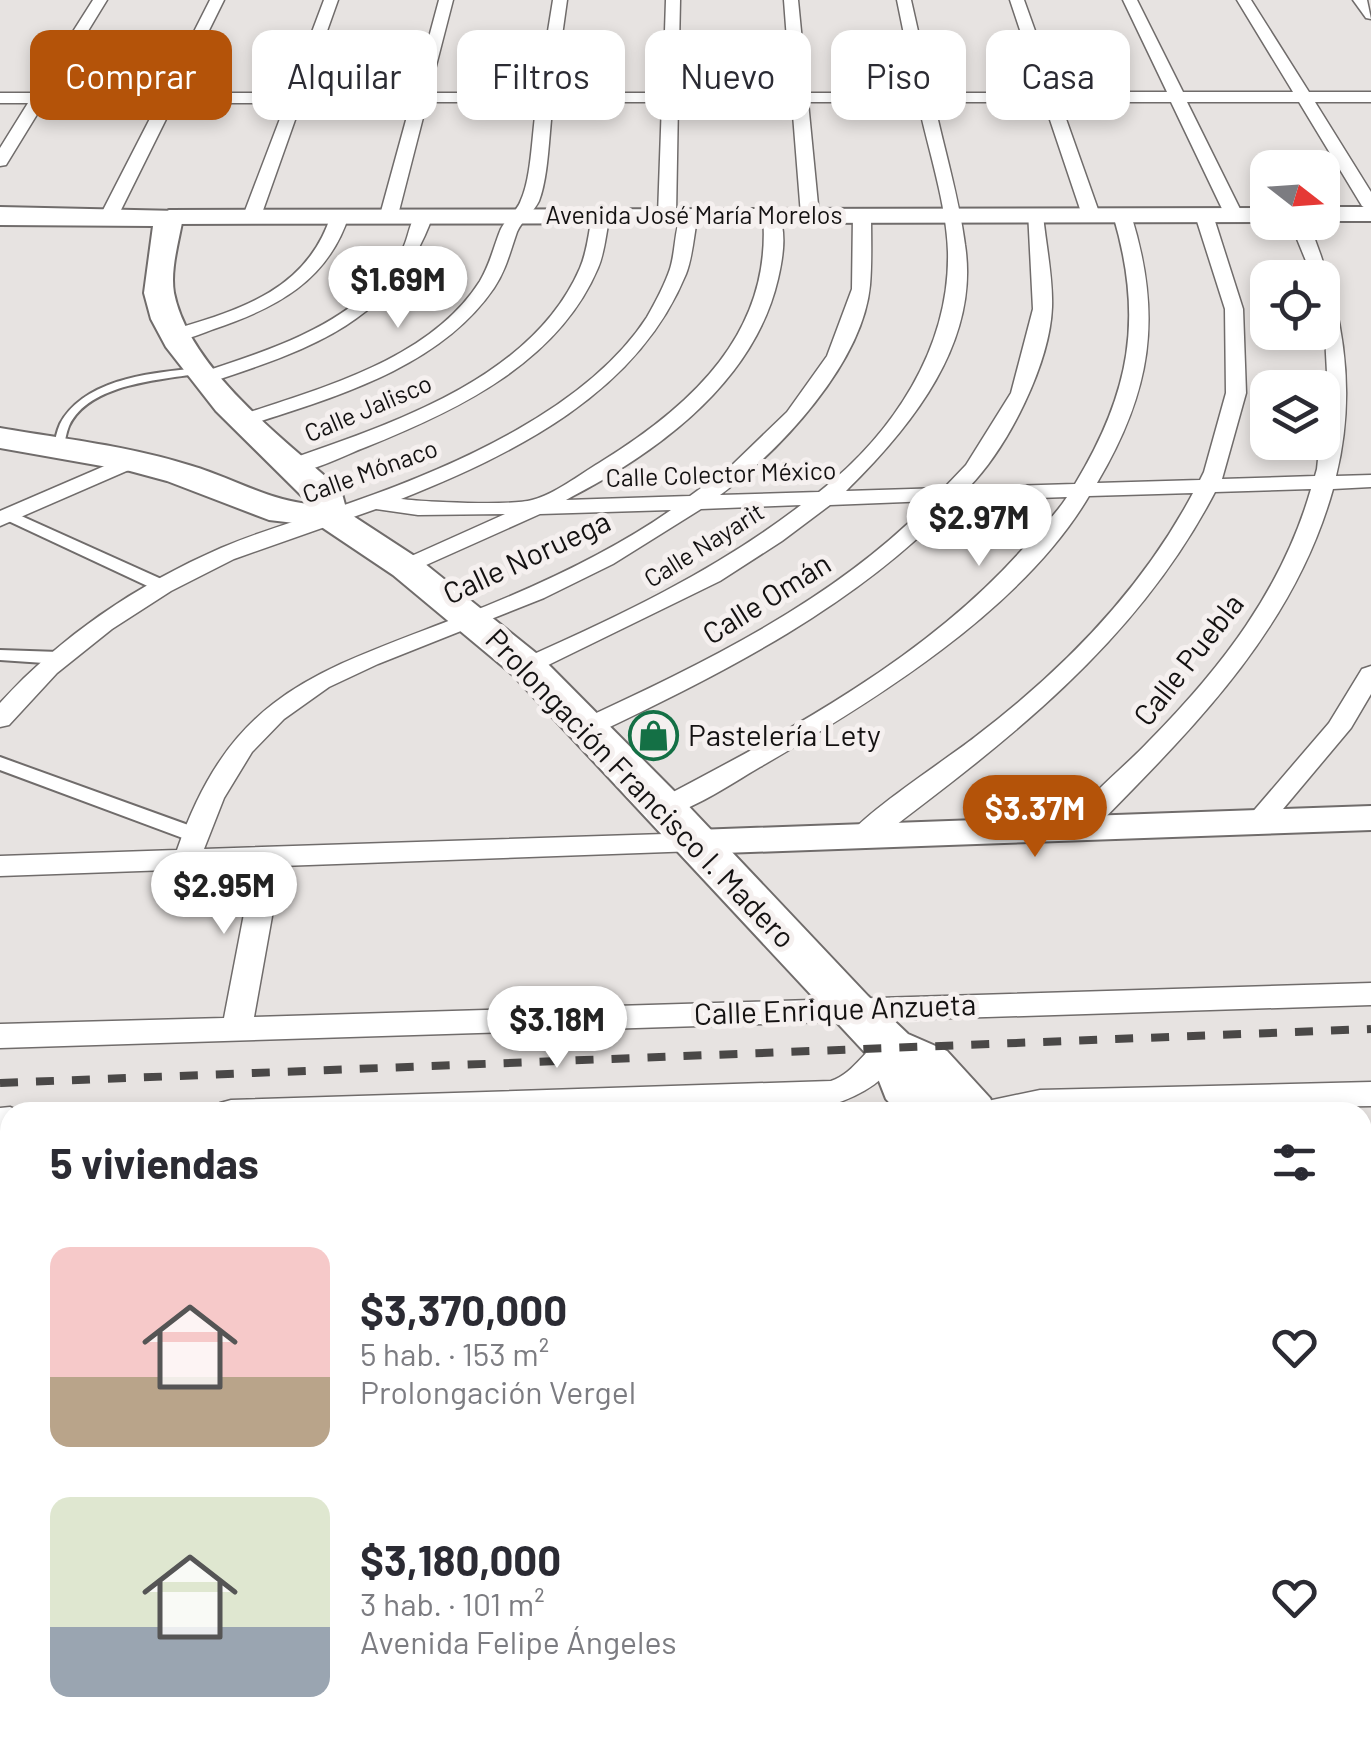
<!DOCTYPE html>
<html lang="es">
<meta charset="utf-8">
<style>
:root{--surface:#fff;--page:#f7f7f7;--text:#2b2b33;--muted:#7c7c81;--accent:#b45309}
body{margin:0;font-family:Barlow,sans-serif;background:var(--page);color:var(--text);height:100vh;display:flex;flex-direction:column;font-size:38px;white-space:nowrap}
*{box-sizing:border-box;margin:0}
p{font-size:32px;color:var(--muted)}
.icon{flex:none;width:55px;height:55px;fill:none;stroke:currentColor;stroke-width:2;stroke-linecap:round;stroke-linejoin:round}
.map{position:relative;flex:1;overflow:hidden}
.details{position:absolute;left:0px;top:1102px;width:1372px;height:642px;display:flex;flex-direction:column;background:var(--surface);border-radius:30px 30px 0 0;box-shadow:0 5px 15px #0003}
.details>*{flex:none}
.top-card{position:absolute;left:30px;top:30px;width:1312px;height:90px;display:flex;gap:20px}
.needle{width:65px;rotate:107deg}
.controls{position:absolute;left:1250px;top:150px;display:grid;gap:20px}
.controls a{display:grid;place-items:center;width:90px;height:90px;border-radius:20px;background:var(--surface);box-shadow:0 5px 15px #0003;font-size:50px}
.price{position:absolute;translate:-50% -85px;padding:0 22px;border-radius:35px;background:#fff;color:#222;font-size:32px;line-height:65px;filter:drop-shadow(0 2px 5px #0008)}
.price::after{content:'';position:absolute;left:50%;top:60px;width:30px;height:22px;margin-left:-15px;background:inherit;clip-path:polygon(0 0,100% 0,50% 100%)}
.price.current{background:var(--accent);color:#fff}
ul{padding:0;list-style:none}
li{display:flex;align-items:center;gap:30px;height:250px;padding:0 50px}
li span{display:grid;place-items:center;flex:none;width:280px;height:200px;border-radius:20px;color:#555}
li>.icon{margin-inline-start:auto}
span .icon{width:120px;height:120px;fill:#fffc;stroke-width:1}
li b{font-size:42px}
h2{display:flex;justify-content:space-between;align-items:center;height:120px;padding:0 50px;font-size:42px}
.tag{padding:0 35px;border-radius:20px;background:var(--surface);box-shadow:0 5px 15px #0003;font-size:35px;line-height:90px}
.tag.current{background:var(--accent);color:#fff}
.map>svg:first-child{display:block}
.green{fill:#dbbe7f}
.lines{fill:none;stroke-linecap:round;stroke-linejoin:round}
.service-casing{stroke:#706c6b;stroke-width:4}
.pedestrian-casing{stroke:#706c6b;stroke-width:4}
.minor-casing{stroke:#706c6b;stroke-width:3}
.tertiary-casing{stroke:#706c6b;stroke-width:4}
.primary-casing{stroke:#706c6b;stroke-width:4}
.service{fill:#fff;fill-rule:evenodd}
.pedestrian{fill:#fff;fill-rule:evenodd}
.minor{fill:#fff;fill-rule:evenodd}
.tertiary{fill:#fff;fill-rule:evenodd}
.primary{fill:#fff;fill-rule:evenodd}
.rail{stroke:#4a4847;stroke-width:8;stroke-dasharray:18 18;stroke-linecap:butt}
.labels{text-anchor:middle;stroke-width:10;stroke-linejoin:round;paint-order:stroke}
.far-street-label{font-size:25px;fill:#141212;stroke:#f5f0ef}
.street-label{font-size:30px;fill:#141212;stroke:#f5f0ef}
.poi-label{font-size:30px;fill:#141212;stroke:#f5f0ef;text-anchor:start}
</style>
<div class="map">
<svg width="1371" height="1743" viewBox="0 0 1371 1743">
<rect width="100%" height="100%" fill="#e7e3e1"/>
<path class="green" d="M 879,1735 L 1017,1735 L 1055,1743 L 878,1743 Z"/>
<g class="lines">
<defs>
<g id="service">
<path d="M 198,368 L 203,371 L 202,373 C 162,380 89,383 69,426 C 66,433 65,442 63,449 L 55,449 L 54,447 C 55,439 57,431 60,424 C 85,378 152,373 198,368 Z"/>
<path d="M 834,1735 L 854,1735 L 853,1743 L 833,1743 Z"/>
</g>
<g id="pedestrian">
<path d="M 8,510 L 168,582 L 170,586 L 168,590 L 156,590 L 2,518 L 0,515 Z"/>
<path d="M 0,650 L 59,652 L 68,658 L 59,664 L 0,660 Z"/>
<path d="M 0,757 L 202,830 L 205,835 L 202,840 L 188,840 L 0,770 Z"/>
</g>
<g id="minor">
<path d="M 93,0 L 107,0 L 50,93 L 163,93 L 210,0 L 224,0 L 178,93 L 289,93 L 324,0 L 338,0 L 305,93 L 414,93 L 439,0 L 453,0 L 429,93 L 538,93 L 553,0 L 567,0 L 554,93 L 663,93 L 666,0 L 680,0 L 678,93 L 791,93 L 784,0 L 798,0 L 807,93 L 916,93 L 897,0 L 911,0 L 932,93 L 1041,93 L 1010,0 L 1024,0 L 1057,92 L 1167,92 L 1123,0 L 1137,0 L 1183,92 L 1293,92 L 1237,0 L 1251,0 L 1309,92 L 1371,92 L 1371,102 L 1315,102 L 1371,192 L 1371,211 L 1362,206 L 1299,102 L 1187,102 L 1243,215 L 1234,220 L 1225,215 L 1171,102 L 1060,102 L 1100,215 L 1091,220 L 1082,215 L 1044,102 L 934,102 C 944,149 959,197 965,245 C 980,343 911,427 846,491 L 944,488 L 966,465 L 1011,393 L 1033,309 L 1028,211 L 1043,215 C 1046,245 1053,278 1052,307 C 1050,364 1008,447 969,487 L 1075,484 C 1130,393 1144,318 1113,215 L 1116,211 L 1131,215 C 1163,317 1151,392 1097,483 L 1200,480 L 1204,472 L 1226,393 L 1225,309 L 1195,215 L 1198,211 L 1213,215 L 1243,309 L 1246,393 L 1222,479 L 1315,476 L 1317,469 L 1327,373 L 1322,278 L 1313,278 L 1290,222 L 1308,222 C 1342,304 1358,387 1336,476 L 1371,475 L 1371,487 L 1333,489 C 1294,630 1191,730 1091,832 L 1073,832 L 1069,825 C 1088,794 1124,768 1149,741 C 1221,668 1282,590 1311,489 L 1215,492 C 1136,644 1006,742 872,843 L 852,843 L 849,836 C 860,816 951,756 975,737 C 1063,670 1141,591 1193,493 L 1089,496 C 1022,610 872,702 760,767 C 731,784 698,807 665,816 L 656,813 L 652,807 L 656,801 C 787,732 928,658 1027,544 C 1041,529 1056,514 1067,497 L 956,501 C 856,606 727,671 597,733 L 579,733 L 575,727 L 579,721 C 704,663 834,601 931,501 L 830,505 L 782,541 L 720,581 L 536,671 L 518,671 L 515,666 L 518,661 C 618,617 715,571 801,505 L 701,509 L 613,564 L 544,598 L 378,664 L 329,687 L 284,719 L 252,752 L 224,798 L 204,849 L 696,833 L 706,835 L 710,842 L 706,849 L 696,851 L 281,866 L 254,1017 L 1371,983 L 1371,1005 L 0,1048 L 0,1024 L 224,1018 L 253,867 L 0,876 L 0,856 L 177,850 C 232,691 318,672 461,616 C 533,588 608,554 671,510 L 540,514 L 406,574 L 395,567 L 398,562 L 505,514 L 418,515 L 376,509 L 234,559 L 171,591 L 112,629 L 57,673 L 9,725 L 0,727 L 0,703 C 61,636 138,584 221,548 C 263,530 307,518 350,503 C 450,468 587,410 647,317 C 655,303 665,284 670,269 C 676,250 674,228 683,210 L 698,214 C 694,233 693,256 686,274 C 637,394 515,453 401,499 C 425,502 510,506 532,500 C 555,494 579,475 599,463 C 692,406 773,332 763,215 L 778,211 C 787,233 783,257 778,279 C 754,383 657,453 566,500 L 690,496 L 731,466 L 787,412 L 827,356 L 852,289 L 853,215 L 862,210 L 871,215 C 871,238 872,262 870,285 C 863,363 780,451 720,495 L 819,492 C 893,434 950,348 948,252 C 947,206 928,148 918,102 L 808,102 L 819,215 L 810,220 L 801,215 L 792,102 L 678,102 L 676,215 L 667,220 L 658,215 L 662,102 L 553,102 C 549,130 549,175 539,201 C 534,212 522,220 517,232 C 510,252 506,270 494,288 C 440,367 338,396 252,424 L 238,424 L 235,420 L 238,416 C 321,388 430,360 480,281 C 490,264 493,249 500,231 C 504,220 517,212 521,200 C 532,176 532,130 537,102 L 427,102 L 398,215 L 389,220 L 380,215 L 411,102 L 301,103 L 261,216 L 252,221 L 243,216 L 286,103 L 174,103 L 118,216 L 109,221 L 100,216 L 158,103 L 44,103 L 6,165 L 0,166 L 0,148 L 28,103 L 0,103 L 0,93 L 34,93 Z"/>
<path d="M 1353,0 L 1367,0 L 1371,19 L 1366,18 Z"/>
<path d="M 340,210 L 349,215 C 328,281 276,308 214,329 C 200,334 184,342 169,339 L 169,331 C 239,310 307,291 331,215 Z"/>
<path d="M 424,210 L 433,215 C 397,320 309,350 211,382 L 197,382 L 197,374 C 254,355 318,336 364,296 C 379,282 394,267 403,248 C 410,235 409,215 424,210 Z"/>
<path d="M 601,210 L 610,215 C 606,232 605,252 598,268 C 558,363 456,411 366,447 C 344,455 308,476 285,471 L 282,466 L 285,461 C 391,424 532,379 580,268 C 587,252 589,232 592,215 Z"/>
<path d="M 130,455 L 138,456 L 141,461 L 138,466 L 0,526 L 0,511 Z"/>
<path d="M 1371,666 L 1371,694 L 1351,728 L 1268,827 L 1250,827 L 1246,821 L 1250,815 L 1329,723 L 1362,669 Z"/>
<path d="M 891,1036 L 902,1040 L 906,1048 C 889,1079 863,1095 831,1105 L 605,1112 L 215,1112 L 220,1103 L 231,1100 L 831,1081 C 856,1073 866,1044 891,1036 Z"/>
<path d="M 1371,1082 L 1371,1106 L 973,1112 L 978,1103 L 1040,1090 Z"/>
<path d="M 10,1107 L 22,1112 L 10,1112 L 10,1133 L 0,1134 L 0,1108 Z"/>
<path d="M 1362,1191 L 1371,1194 L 1371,1245 L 1362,1242 Z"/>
</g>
<g id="tertiary">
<rect x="1322" y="207" width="49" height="14"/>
<path d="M 1268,208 L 1268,222 L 169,224 L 158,217 L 169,210 Z"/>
<path d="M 1371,806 L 1371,830 L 696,854 L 684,850 L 679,842 L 684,834 L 696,830 Z"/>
<rect x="0" y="1250" width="10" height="36"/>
<path d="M 730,1735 L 782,1735 L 781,1743 L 729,1743 Z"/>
</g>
<g id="primary">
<path d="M 0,207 L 179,211 L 183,217 C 179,241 170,269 174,293 C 189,369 286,441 341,490 L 347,512 L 419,559 L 541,657 L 680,797 L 868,996 L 908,1034 L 947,1051 L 990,1098 L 997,1112 L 898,1112 L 886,1099 L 870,1058 L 513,675 L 393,575 L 320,526 L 269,520 L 167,481 L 130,471 L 0,448 L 0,428 C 64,439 130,446 192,466 C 232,478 268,500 310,504 L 216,411 L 166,347 L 151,319 L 144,293 L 153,226 L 0,225 Z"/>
<path d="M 1362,1380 L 1371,1383 L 1371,1486 L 1362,1483 Z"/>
</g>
</defs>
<use href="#service" class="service-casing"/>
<use href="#pedestrian" class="pedestrian-casing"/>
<use href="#minor" class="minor-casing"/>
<use href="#tertiary" class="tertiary-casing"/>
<use href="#primary" class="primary-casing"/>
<use href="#service" class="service"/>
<use href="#pedestrian" class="pedestrian"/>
<use href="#minor" class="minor"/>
<use href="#tertiary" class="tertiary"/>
<use href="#primary" class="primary"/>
<path class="rail" d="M 0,1083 L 1371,1029"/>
</g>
<defs>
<symbol id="shop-ring" viewBox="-11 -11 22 22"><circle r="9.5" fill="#f5f0ef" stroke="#147045" stroke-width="1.5"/><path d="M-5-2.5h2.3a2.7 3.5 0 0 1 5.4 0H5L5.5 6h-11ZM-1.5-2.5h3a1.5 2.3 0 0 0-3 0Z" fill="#147045"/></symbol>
</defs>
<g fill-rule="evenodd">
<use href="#shop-ring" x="626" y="708" width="55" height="55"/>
</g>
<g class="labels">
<g class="far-street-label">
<text x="694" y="224">Avenida José María Morelos</text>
<text transform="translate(368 408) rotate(-23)" y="9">Calle Jalisco</text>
<text transform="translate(370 471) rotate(-20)" y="9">Calle Mónaco</text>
<text transform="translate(721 474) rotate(-2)" y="9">Calle Colector México</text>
<text transform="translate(704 545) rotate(-32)" y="9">Calle Nayarit</text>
</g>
<g class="street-label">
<text transform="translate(527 558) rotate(-25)" y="10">Calle Noruega</text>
<text transform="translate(767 599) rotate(-32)" y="10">Calle Omán</text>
<text transform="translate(1189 660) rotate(-52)" y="10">Calle Puebla</text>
<text transform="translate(640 789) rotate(46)" y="10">Prolongación Francisco I. Madero</text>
<text transform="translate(835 1010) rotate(-2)" y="10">Calle Enrique Anzueta</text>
</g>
<g class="poi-label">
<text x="688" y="746">Pastelería Lety</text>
</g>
</g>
</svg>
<div class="controls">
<a><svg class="needle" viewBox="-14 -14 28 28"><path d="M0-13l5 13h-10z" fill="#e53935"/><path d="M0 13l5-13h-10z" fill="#7c7c81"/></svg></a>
<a><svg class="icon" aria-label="locate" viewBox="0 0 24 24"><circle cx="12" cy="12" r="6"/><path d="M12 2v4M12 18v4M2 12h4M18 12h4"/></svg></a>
<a><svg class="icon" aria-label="layers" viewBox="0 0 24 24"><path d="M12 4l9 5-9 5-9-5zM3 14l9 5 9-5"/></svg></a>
</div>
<b class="price" style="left:398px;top:331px">$1.69M</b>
<b class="price" style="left:979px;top:569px">$2.97M</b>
<b class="price current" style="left:1035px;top:860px">$3.37M</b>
<b class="price" style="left:224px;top:937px">$2.95M</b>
<b class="price" style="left:557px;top:1071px">$3.18M</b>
<div class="top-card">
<a class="tag current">Comprar</a>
<a class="tag">Alquilar</a>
<a class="tag">Filtros</a>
<a class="tag">Nuevo</a>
<a class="tag">Piso</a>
<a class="tag">Casa</a>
</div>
<section class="details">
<h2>5 viviendas<svg class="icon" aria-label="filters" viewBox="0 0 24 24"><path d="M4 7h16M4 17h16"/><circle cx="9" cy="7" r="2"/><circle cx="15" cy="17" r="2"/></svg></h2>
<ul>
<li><span style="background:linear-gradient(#f6c9c9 65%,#b9a48a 0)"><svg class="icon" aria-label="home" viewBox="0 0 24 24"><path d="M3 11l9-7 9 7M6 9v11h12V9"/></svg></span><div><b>$3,370,000</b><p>5 hab. · 153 m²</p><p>Prolongación Vergel</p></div><svg class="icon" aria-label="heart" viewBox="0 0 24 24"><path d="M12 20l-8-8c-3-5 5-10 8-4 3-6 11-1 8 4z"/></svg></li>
<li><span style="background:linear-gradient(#dfe7d0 65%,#9aa5b1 0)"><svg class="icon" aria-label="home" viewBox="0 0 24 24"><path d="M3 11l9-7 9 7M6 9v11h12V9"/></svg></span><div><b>$3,180,000</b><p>3 hab. · 101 m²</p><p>Avenida Felipe Ángeles</p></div><svg class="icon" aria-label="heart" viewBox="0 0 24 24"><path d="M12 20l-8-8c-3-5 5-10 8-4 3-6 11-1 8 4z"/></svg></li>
</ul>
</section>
</div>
